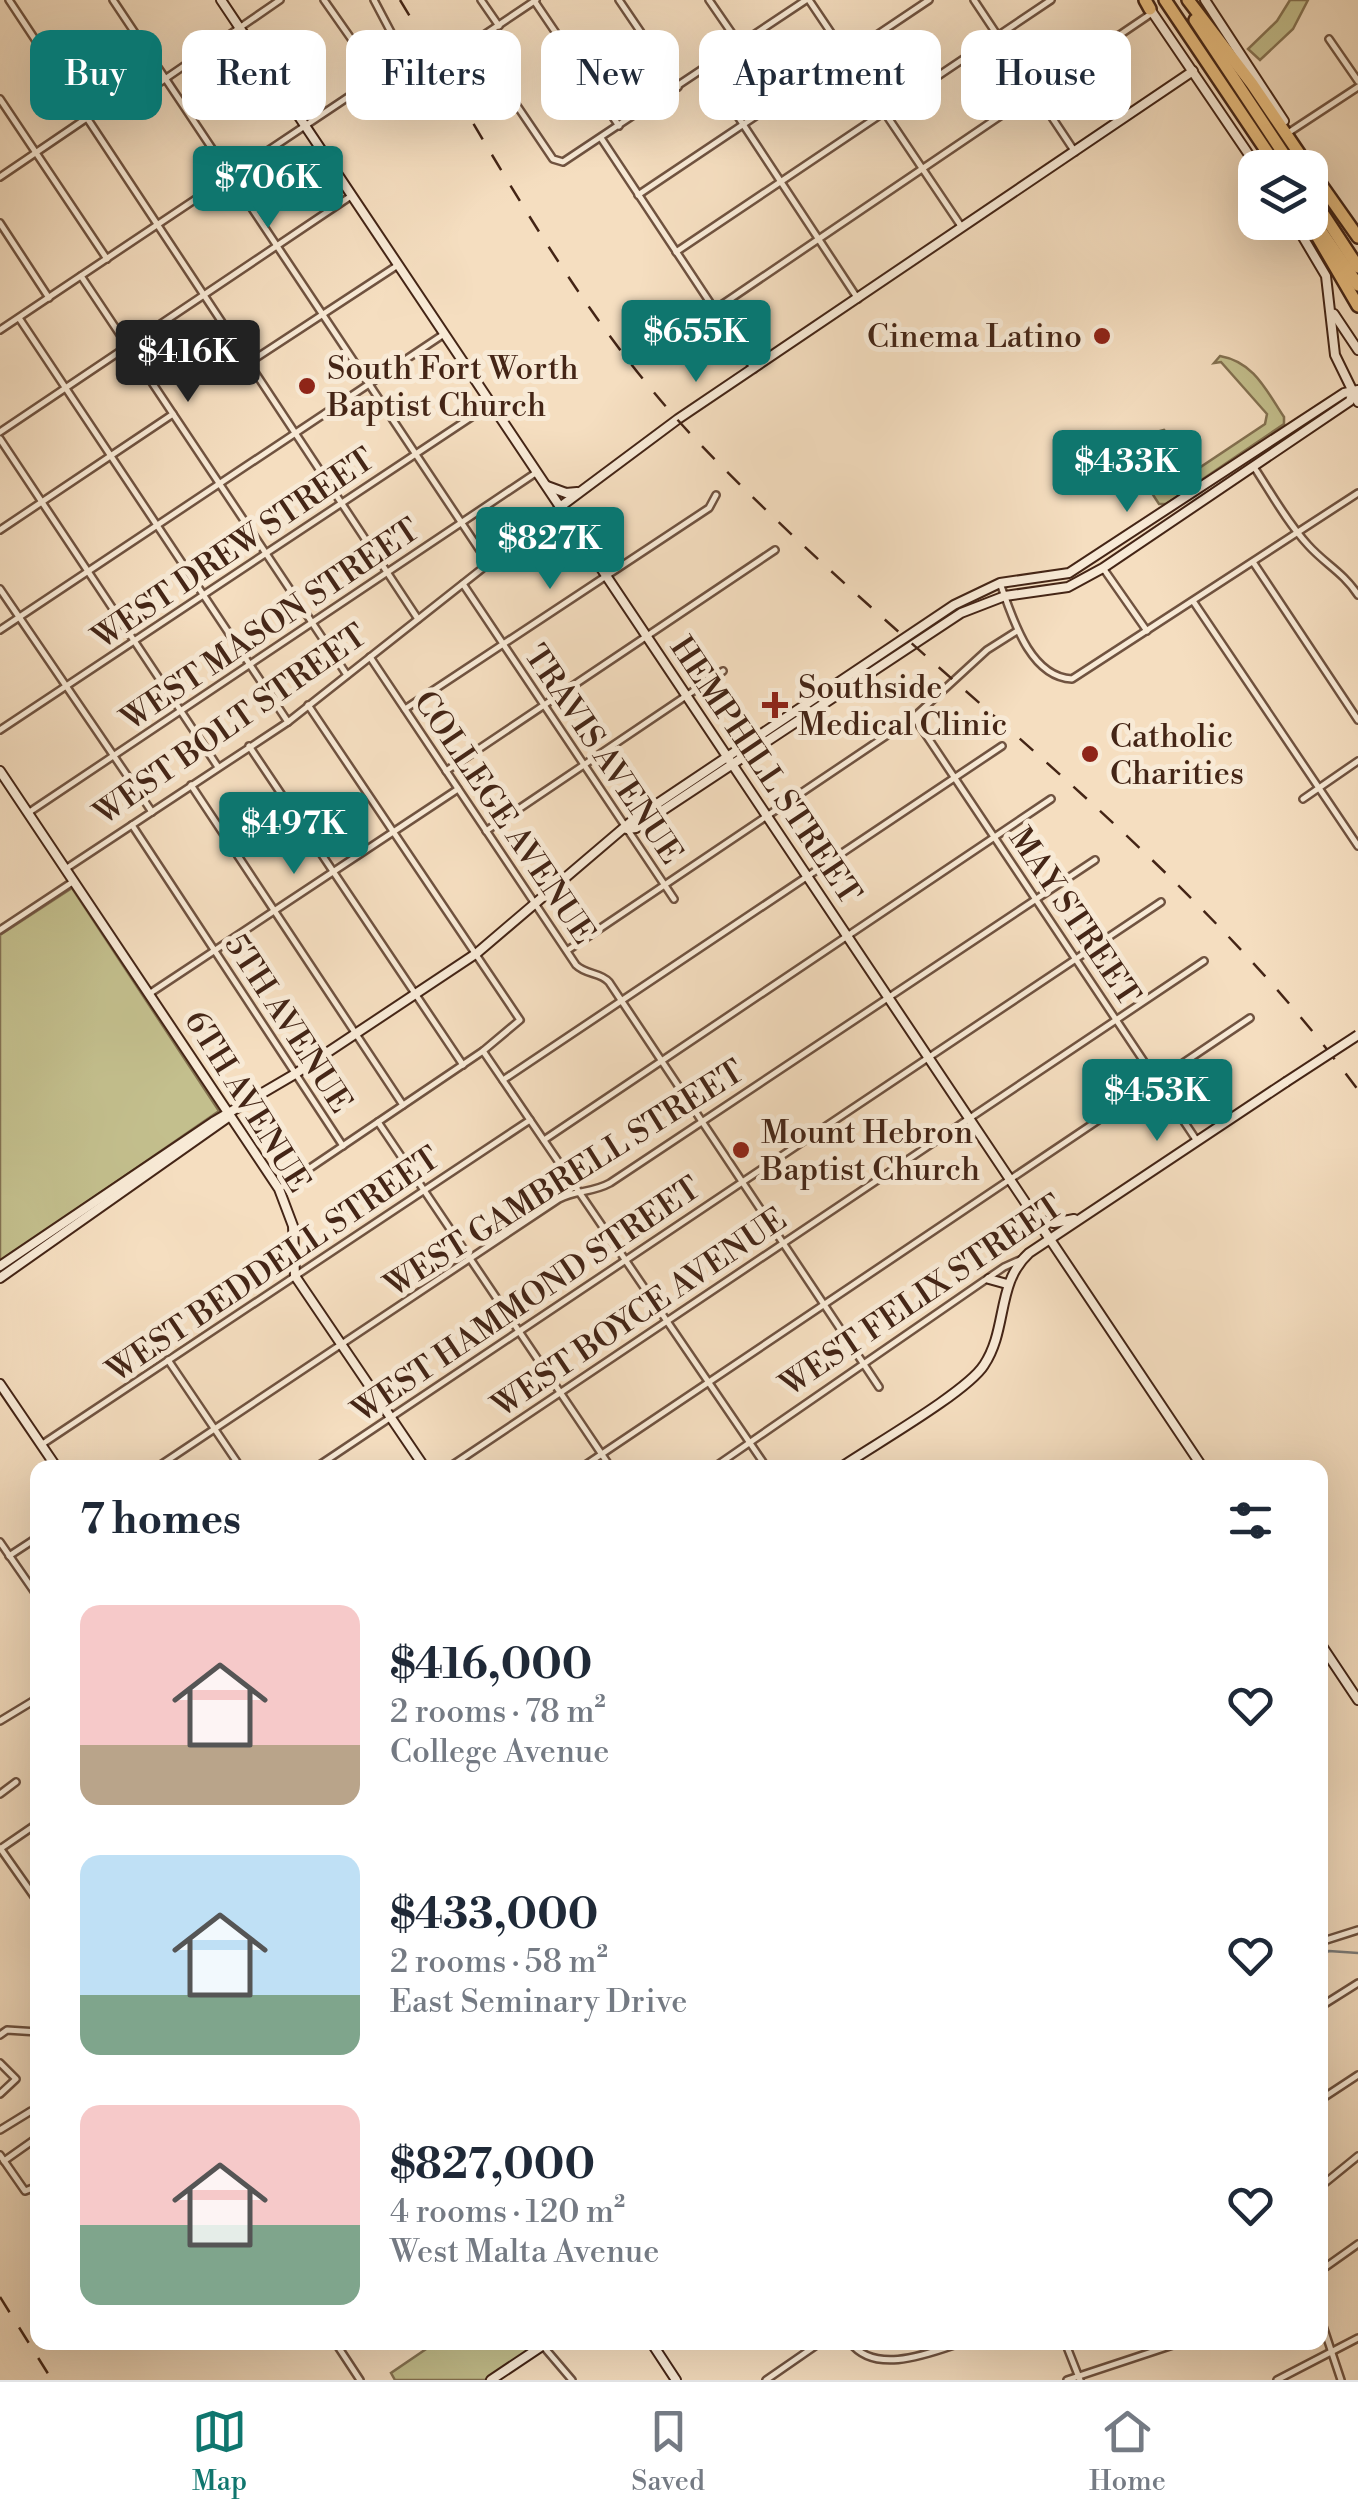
<!DOCTYPE html>
<meta charset="utf-8">
<style>
:root{--surface:#fff;--page:#f6f6f7;--text:#1f2937;--muted:#747a83;--line:#e0e1e3;--accent:#0f766e}
body{margin:0;font-family:"Libre Bodoni",serif;background:var(--page);color:var(--text);height:100vh;display:flex;flex-direction:column;font-size:38px;white-space:nowrap}
*{box-sizing:border-box;margin:0}
p{font-size:32px;color:var(--muted)}
.icon{flex:none;width:55px;height:55px;fill:none;stroke:currentColor;stroke-width:2;stroke-linecap:round;stroke-linejoin:round}
.map{position:relative;flex:1;overflow:hidden}
.details{position:absolute;left:30px;top:1460px;width:1298px;height:890px;display:flex;flex-direction:column;background:var(--surface);border-radius:20px;box-shadow:0 10px 40px #0002}
.details>*{flex:none}
.banner{position:absolute;left:30px;top:30px;width:1300px;height:90px;display:flex;gap:20px}
.fabs{position:absolute;left:1238px;top:150px;display:grid;gap:20px}
.fabs a{display:grid;place-items:center;width:90px;height:90px;border-radius:20px;background:var(--surface);box-shadow:0 10px 40px #0002;font-size:50px}
.price{position:absolute;translate:-50% -85px;padding:0 22px;border-radius:10px;background:var(--accent);color:#fff;font-size:32px;line-height:65px;filter:drop-shadow(0 2px 5px #0008)}
.price::after{content:'';position:absolute;left:50%;top:60px;width:30px;height:22px;margin-left:-15px;background:inherit;clip-path:polygon(0 0,100% 0,50% 100%)}
.price.on{background:#222;color:#fff}
ul{padding:0;list-style:none}
li{display:flex;align-items:center;gap:30px;height:250px;padding:0 50px}
li span{display:grid;place-items:center;flex:none;width:280px;height:200px;border-radius:20px;color:#555}
li>.icon{margin-inline-start:auto}
span .icon{width:120px;height:120px;fill:#fffc;stroke-width:1}
li b{font-size:42px}
h2{display:flex;justify-content:space-between;align-items:center;height:120px;padding:0 50px;font-size:42px}
.tag{padding:0 35px;border-radius:20px;background:var(--surface);box-shadow:0 10px 40px #0002;font-size:35px;line-height:90px}
.tag.on{background:var(--accent);color:#fff}
.menu{display:flex;justify-content:space-around;align-items:center;height:140px;border-top:2px solid var(--line);background:var(--surface);font-size:28px;color:var(--muted)}
.menu a{display:grid;justify-items:center;gap:5px}
.menu .on{color:var(--accent)}
.map>svg:first-child{display:block}
.green{fill:#c3bf8d;stroke:#847252;stroke-width:2.5}
.lines{fill:none;stroke-linecap:round;stroke-linejoin:round}
.stream{stroke:#7c7e7b;stroke-width:2.5}
.street-casing{stroke:#705340;stroke-width:10}
.secondary-casing{stroke:#442516;stroke-width:12}
.highway-casing{stroke:#442516;stroke-width:16}
.street{stroke:#f8ead6;stroke-width:5}
.secondary{stroke:#f8ead6;stroke-width:8}
.highway{stroke:#eabf80;stroke-width:11}
.rail{stroke:#442516;stroke-width:2.5;stroke-dasharray:18 18;stroke-linecap:butt}
.secondary-bridge-casing{stroke:#442516;stroke-width:12;stroke-linecap:butt}
.secondary-bridge{stroke:#f8ead6;stroke-width:8}
.poi-dot{fill:#8f2418;stroke:#f8ead6;stroke-width:4}
.labels{text-anchor:middle;stroke-width:10;stroke-linejoin:round;paint-order:stroke}
.poi-label{font-size:32px;fill:#442516;stroke:#f8ead6;text-anchor:start}
.street-label{font-size:32px;fill:#442516;stroke:#f8ead6}
</style>
<div class="map">
<svg width="1358" height="2380" viewBox="0 0 1358 2380">
<rect width="100%" height="100%" fill="#f5dec0"/>
<filter id="stains"><feTurbulence type="fractalNoise" baseFrequency=".002" numOctaves="4"/><feColorMatrix values="0 0 0 0 .2 0 0 0 0 .09 0 0 0 0 .02 0 0 0 .5 -.17"/></filter>
<radialGradient id="worn" r=".72"><stop offset=".6" stop-color="#630" stop-opacity="0"/><stop offset="1" stop-color="#630" stop-opacity=".3"/></radialGradient>
<g class="green">
<path d="M 1290,0 L 1308,0 L 1293,29 L 1260,60 L 1248,49 L 1277,21 Z"/>
<path d="M 1220,356 C 1254,362 1266,390 1284,417 L 1284,424 L 1166,504 L 1159,504 L 1142,478 L 1146,474 L 1157,477 L 1174,471 L 1181,455 L 1166,436 L 1149,439 L 1136,469 L 1122,449 L 1123,441 L 1164,430 L 1199,468 L 1265,424 L 1267,414 L 1221,362 L 1214,363 Z"/>
<path d="M 72,888 L 219,1111 L 0,1262 L 0,935 Z"/>
<path d="M 534,2342 L 536,2345 L 485,2380 L 395,2380 L 391,2373 L 435,2343 Z"/>
</g>
<g class="lines">
<path class="stream" d="M 1320,1955 L 1329,1951 L 1358,1953"/>
<defs>
<g id="street">
<path d="M 9,0 L 418,619"/>
<path d="M 113,0 L 489,564"/>
<path d="M 324,0 L 378,77"/>
<path d="M 374,0 L 393,36 L 399,69"/>
<path d="M 481,0 L 499,26"/>
<path d="M 619,0 L 678,87"/>
<path d="M 709,0 L 740,45"/>
<path d="M 809,0 L 961,226"/>
<path d="M 974,0 L 1075,152"/>
<path d="M 535,2 L 619,126"/>
<path d="M 1329,39 L 1358,81"/>
<path d="M 474,42 L 553,159 L 563,162 L 806,0"/>
<path d="M 706,68 L 858,299"/>
<path d="M 0,99 L 107,259"/>
<path d="M 1291,131 L 1358,87"/>
<path d="M 601,138 L 754,369"/>
<path d="M 0,177 L 106,105 L 146,92 L 280,0"/>
<path d="M 638,195 L 929,0"/>
<path d="M 0,223 L 49,298"/>
<path d="M 676,252 L 1051,0"/>
<path d="M 81,276 L 347,675"/>
<path d="M 714,310 L 1152,13"/>
<path d="M 19,318 L 288,722"/>
<path d="M 0,330 L 378,77 L 451,57 L 536,0"/>
<path d="M 250,362 L 398,265"/>
<path d="M 0,432 L 351,196"/>
<path d="M 0,439 L 218,767"/>
<path d="M 1254,467 C 1271,493 1287,522 1308,545 C 1325,564 1343,572 1358,595"/>
<path d="M 0,530 L 173,414"/>
<path d="M 1253,562 L 1358,720"/>
<path d="M 1103,568 L 1147,631"/>
<path d="M 1000,583 C 1012,616 1029,677 1072,679 L 1358,493"/>
<path d="M 463,584 L 674,899"/>
<path d="M 0,589 L 152,812"/>
<path d="M 1193,601 L 1358,846"/>
<path d="M 0,630 L 444,334"/>
<path d="M 370,657 L 576,965 C 586,975 600,972 609,982 L 879,1387"/>
<path d="M 405,709 L 709,508 L 716,495"/>
<path d="M 914,717 L 1197,1141"/>
<path d="M 0,730 L 491,404"/>
<path d="M 249,746 L 463,1065"/>
<path d="M 446,771 L 775,550"/>
<path d="M 191,785 L 403,1105"/>
<path d="M 1303,799 L 1358,761"/>
<path d="M 28,813 L 537,472"/>
<path d="M 132,825 L 343,1146"/>
<path d="M 486,831 L 723,671"/>
<path d="M 67,868 L 288,722 L 560,507"/>
<path d="M 0,930 L 74,881"/>
<path d="M 568,950 L 914,717 L 987,650 L 1017,631"/>
<path d="M 149,994 L 458,789"/>
<path d="M 483,1051 L 767,1468"/>
<path d="M 503,1080 L 1002,746"/>
<path d="M 378,1122 L 611,1468"/>
<path d="M 544,1140 L 1051,799"/>
<path d="M 279,1189 L 483,1051 L 520,1020 L 308,705"/>
<path d="M 168,1360 L 241,1468"/>
<path d="M 41,1445 L 530,1120"/>
<path d="M 156,1468 L 559,1199 C 576,1190 592,1193 610,1183 L 1095,860"/>
<path d="M 315,1468 L 1161,902"/>
<path d="M 448,1468 L 1204,961"/>
<path d="M 581,1468 L 1250,1018"/>
<path d="M 713,1468 L 1004,1267 L 1022,1259"/>
<path d="M 0,1542 L 38,1597"/>
<path d="M 9,1556 L 38,1537"/>
<path d="M 0,1721 L 38,1698"/>
<path d="M 0,1794 L 16,1782"/>
<path d="M 0,1848 L 38,1902"/>
<path d="M 0,1849 L 38,1823"/>
<path d="M 1320,1942 L 1358,1930"/>
<path d="M 1320,2007 L 1358,1983"/>
<path d="M 0,2035 L 7,2030 L 38,2032"/>
<path d="M 0,2063 L 16,2079 L 0,2094"/>
<path d="M 1320,2100 L 1358,2075"/>
<path d="M 0,2130 L 31,2111 L 38,2113"/>
<path d="M 0,2155 L 25,2191 L 38,2186"/>
<path d="M 4,2161 L 38,2137"/>
<path d="M 1320,2187 L 1358,2156"/>
<path d="M 1320,2271 L 1358,2244"/>
<path d="M 1320,2317 L 1341,2380"/>
<path d="M 335,2342 L 360,2380"/>
<path d="M 850,2342 C 875,2376 930,2353 963,2342"/>
<path d="M 1065,2342 L 1080,2380"/>
<path d="M 543,2346 L 572,2380"/>
<path d="M 766,2380 L 821,2342"/>
<path d="M 1067,2380 L 1182,2342"/>
<path d="M 1277,2380 L 1358,2338"/>
</g>
<g id="secondary">
<path d="M 221,0 L 1203,1468"/>
<path d="M 1205,0 L 1284,121"/>
<path d="M 1148,6 L 1258,168"/>
<path d="M 1294,222 L 1326,276 L 1335,355 L 1358,402"/>
<path d="M 1334,314 L 1358,350"/>
<path d="M 547,486 L 566,493 L 577,492"/>
<path d="M 560,507 L 678,419 L 1193,71"/>
<path d="M 0,771 L 279,1189 L 293,1226 L 295,1276 L 425,1468"/>
<path d="M 627,829 L 636,828 L 961,613 L 1005,596 L 1068,587 L 1103,568 L 1350,401 L 1352,394"/>
<path d="M 1036,1220 L 1054,1223 L 1074,1219"/>
<path d="M 0,1266 L 213,1122 L 295,1074 L 477,953 L 633,820 L 954,605 L 1000,583 L 1069,573 L 1344,393 L 1358,390"/>
<path d="M 0,1278 L 227,1118"/>
<path d="M 989,1279 L 1007,1284"/>
<path d="M 0,1384 L 57,1468"/>
<path d="M 840,1468 C 872,1446 967,1392 984,1365 C 1008,1329 996,1283 1029,1253 L 1286,1082"/>
<path d="M 1320,1643 L 1358,1700"/>
<path d="M 651,2342 L 676,2380"/>
<path d="M 491,2380 L 548,2342"/>
</g>
<g id="highway">
<path d="M 1145,0 L 1150,9"/>
<path d="M 1165,0 L 1278,168"/>
<path d="M 1188,0 L 1252,84 L 1309,168"/>
<path d="M 1195,20 L 1293,168"/>
<path d="M 1310,169 L 1358,237"/>
<path d="M 1310,194 L 1358,267"/>
<path d="M 1310,215 L 1358,285"/>
<path d="M 1309,222 L 1358,306"/>
</g>
</defs>
<use href="#street" class="street-casing"/>
<use href="#secondary" class="secondary-casing"/>
<use href="#highway" class="highway-casing"/>
<use href="#street" class="street"/>
<use href="#secondary" class="secondary"/>
<use href="#highway" class="highway"/>
<g class="rail">
<path d="M 400,0 C 492,151 577,316 700,444 C 913,666 1175,841 1358,1090"/>
<path d="M 0,2297 L 52,2380"/>
</g>
<defs>
<path id="secondary-bridge" d="M 1286,1082 L 1358,1035"/>
</defs>
<use href="#secondary-bridge" class="secondary-bridge-casing"/>
<use href="#secondary-bridge" class="secondary-bridge"/>
</g>
<g class="poi-dot">
<circle cx="1102" cy="336" r="10"/>
<circle cx="307" cy="386" r="10"/>
<path d="M770 690h10v10h10v10h-10v10h-10v-10h-10v-10h10z"/>
<circle cx="1090" cy="754" r="10"/>
<circle cx="741" cy="1150" r="10"/>
</g>
<g class="labels">
<g class="poi-label">
<text x="1082" y="347" text-anchor="end">Cinema Latino</text>
<text x="327" y="379">South Fort Worth<tspan x="327" dy="37">Baptist Church</tspan></text>
<text x="798" y="698">Southside<tspan x="798" dy="37">Medical Clinic</tspan></text>
<text x="1110" y="747">Catholic<tspan x="1110" dy="37">Charities</tspan></text>
<text x="761" y="1143">Mount Hebron<tspan x="761" dy="37">Baptist Church</tspan></text>
</g>
<g class="street-label">
<text transform="translate(233 548) rotate(-34)" y="11">WEST DREW STREET</text>
<text transform="translate(270 624) rotate(-34)" y="11">WEST MASON STREET</text>
<text transform="translate(230 724) rotate(-35)" y="11">WEST BOLT STREET</text>
<text transform="translate(604 754) rotate(56)" y="11">TRAVIS AVENUE</text>
<text transform="translate(766 770) rotate(56)" y="11">HEMPHILL STREET</text>
<text transform="translate(505 817) rotate(56)" y="11">COLLEGE AVENUE</text>
<text transform="translate(1075 916) rotate(56)" y="11">MAY STREET</text>
<text transform="translate(289 1023) rotate(57)" y="11">5TH AVENUE</text>
<text transform="translate(248 1101) rotate(58)" y="11">6TH AVENUE</text>
<text transform="translate(564 1178) rotate(-32)" y="11">WEST GAMBRELL STREET</text>
<text transform="translate(273 1264) rotate(-34)" y="11">WEST BEDDELL STREET</text>
<text transform="translate(921 1295) rotate(-34)" y="11">WEST FELIX STREET</text>
<text transform="translate(526 1299) rotate(-34)" y="11">WEST HAMMOND STREET</text>
<text transform="translate(639 1312) rotate(-34)" y="11">WEST BOYCE AVENUE</text>
</g>
</g>
<rect width="100%" height="100%" filter="url(#stains)"/>
<rect width="100%" height="100%" fill="url(#worn)"/>
</svg>
<div class="fabs">
<a><svg class="icon" aria-label="layers" viewBox="0 0 24 24"><path d="M12 4l9 5-9 5-9-5zM3 14l9 5 9-5"/></svg></a>
</div>
<b class="price" style="left:268px;top:231px">$706K</b>
<b class="price" style="left:696px;top:385px">$655K</b>
<b class="price on" style="left:188px;top:405px">$416K</b>
<b class="price" style="left:1127px;top:515px">$433K</b>
<b class="price" style="left:550px;top:592px">$827K</b>
<b class="price" style="left:294px;top:877px">$497K</b>
<b class="price" style="left:1157px;top:1144px">$453K</b>
<div class="banner">
<a class="tag on">Buy</a>
<a class="tag">Rent</a>
<a class="tag">Filters</a>
<a class="tag">New</a>
<a class="tag">Apartment</a>
<a class="tag">House</a>
</div>
<section class="details">
<h2>7 homes<svg class="icon" aria-label="filters" viewBox="0 0 24 24"><path d="M4 7h16M4 17h16"/><circle cx="9" cy="7" r="2"/><circle cx="15" cy="17" r="2"/></svg></h2>
<ul>
<li><span style="background:linear-gradient(#f6c9c9 70%,#b9a48a 0)"><svg class="icon" aria-label="home" viewBox="0 0 24 24"><path d="M3 11l9-7 9 7M6 9v11h12V9"/></svg></span><div><b>$416,000</b><p>2 rooms · 78 m²</p><p>College Avenue</p></div><svg class="icon" aria-label="heart" viewBox="0 0 24 24"><path d="M12 20l-8-8c-3-5 5-10 8-4 3-6 11-1 8 4z"/></svg></li>
<li><span style="background:linear-gradient(#bfe0f5 70%,#7fa58c 0)"><svg class="icon" aria-label="home" viewBox="0 0 24 24"><path d="M3 11l9-7 9 7M6 9v11h12V9"/></svg></span><div><b>$433,000</b><p>2 rooms · 58 m²</p><p>East Seminary Drive</p></div><svg class="icon" aria-label="heart" viewBox="0 0 24 24"><path d="M12 20l-8-8c-3-5 5-10 8-4 3-6 11-1 8 4z"/></svg></li>
<li><span style="background:linear-gradient(#f6c9c9 60%,#7fa58c 0)"><svg class="icon" aria-label="home" viewBox="0 0 24 24"><path d="M3 11l9-7 9 7M6 9v11h12V9"/></svg></span><div><b>$827,000</b><p>4 rooms · 120 m²</p><p>West Malta Avenue</p></div><svg class="icon" aria-label="heart" viewBox="0 0 24 24"><path d="M12 20l-8-8c-3-5 5-10 8-4 3-6 11-1 8 4z"/></svg></li>
</ul>
</section>
</div>
<nav class="menu">
<a class="on"><svg class="icon" aria-label="map" viewBox="0 0 24 24"><path d="M3 6l6-2 6 2 6-2v14l-6 2-6-2-6 2zM9 4v14M15 6v14"/></svg>Map</a>
<a><svg class="icon" aria-label="saved" viewBox="0 0 24 24"><path d="M7 4h10v16l-5-4-5 4z"/></svg>Saved</a>
<a><svg class="icon" aria-label="home" viewBox="0 0 24 24"><path d="M3 11l9-7 9 7M6 9v11h12V9"/></svg>Home</a>
</nav>
